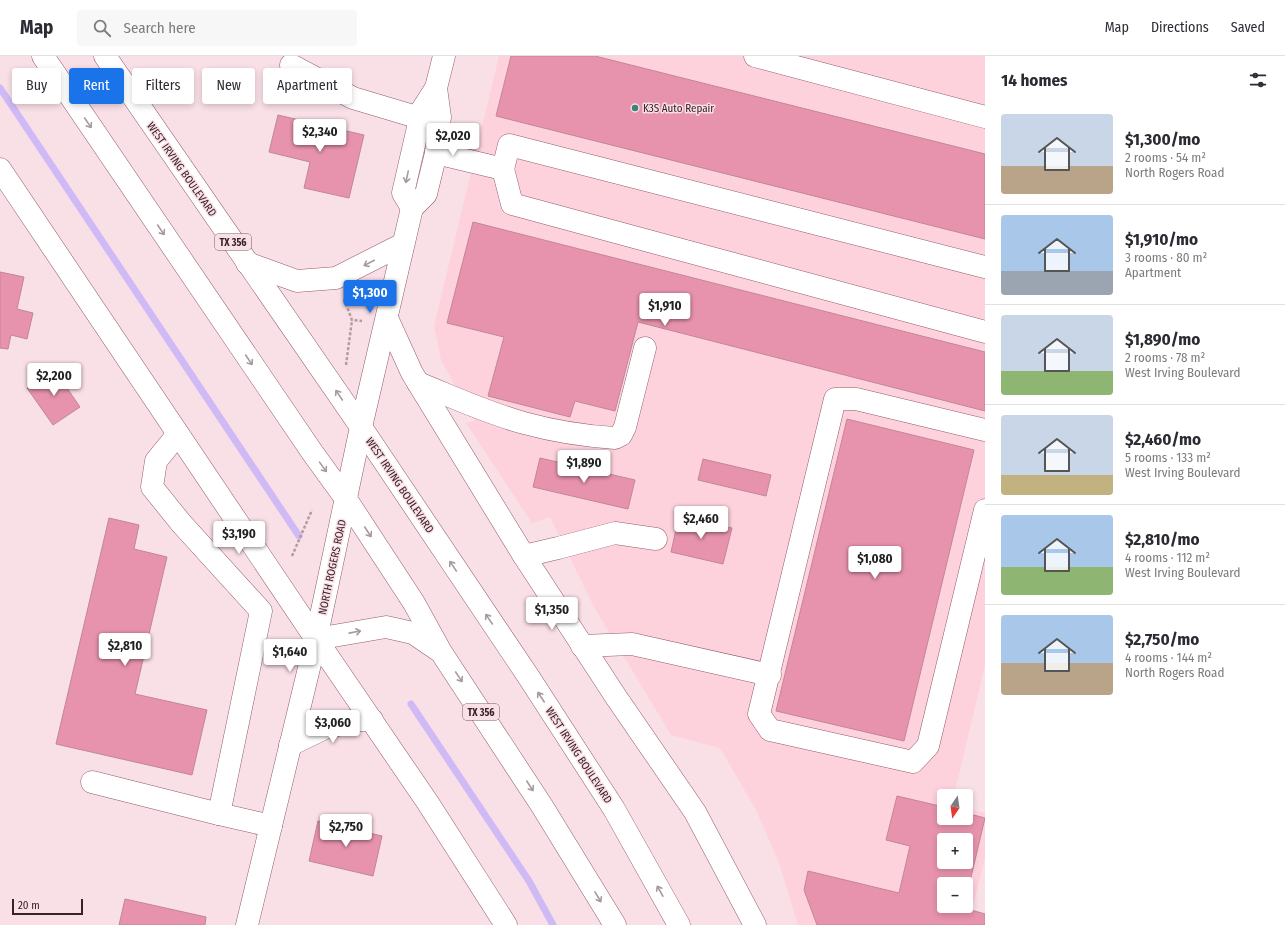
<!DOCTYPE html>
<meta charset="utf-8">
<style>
:root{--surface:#fff;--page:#f7f7f7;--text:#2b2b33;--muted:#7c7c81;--line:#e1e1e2;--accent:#1a73e8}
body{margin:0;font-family:"Fira Sans Condensed",sans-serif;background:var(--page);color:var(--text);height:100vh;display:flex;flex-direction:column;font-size:15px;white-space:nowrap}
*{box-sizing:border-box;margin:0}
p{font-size:13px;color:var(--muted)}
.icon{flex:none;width:22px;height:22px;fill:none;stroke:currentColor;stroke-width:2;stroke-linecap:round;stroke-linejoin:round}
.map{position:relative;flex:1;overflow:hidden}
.panel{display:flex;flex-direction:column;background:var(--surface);width:300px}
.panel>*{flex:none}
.guide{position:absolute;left:12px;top:12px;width:380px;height:36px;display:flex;gap:8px}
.needle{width:26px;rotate:193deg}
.buttons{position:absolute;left:937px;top:733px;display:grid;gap:8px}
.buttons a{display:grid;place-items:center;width:36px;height:36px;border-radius:4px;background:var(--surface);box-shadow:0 2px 6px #0003;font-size:20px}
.scale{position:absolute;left:12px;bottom:10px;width:71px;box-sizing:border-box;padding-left:4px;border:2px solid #382127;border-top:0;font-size:11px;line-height:14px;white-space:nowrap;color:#382127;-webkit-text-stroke:3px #f9dfe6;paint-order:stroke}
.price{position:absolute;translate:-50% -34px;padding:0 9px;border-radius:4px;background:#fff;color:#222;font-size:13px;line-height:26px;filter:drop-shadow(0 1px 2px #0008)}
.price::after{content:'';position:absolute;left:50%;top:24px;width:12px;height:9px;margin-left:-6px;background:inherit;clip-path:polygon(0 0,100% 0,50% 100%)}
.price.current{background:var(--accent);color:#fff}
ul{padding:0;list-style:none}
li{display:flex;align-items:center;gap:12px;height:100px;padding:0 16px}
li+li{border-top:1px solid var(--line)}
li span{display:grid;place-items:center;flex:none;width:112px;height:80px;border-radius:4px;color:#555}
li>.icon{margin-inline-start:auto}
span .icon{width:48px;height:48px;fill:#fffc;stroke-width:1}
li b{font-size:17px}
h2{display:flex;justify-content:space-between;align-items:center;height:48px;padding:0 16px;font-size:17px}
.pill{padding:0 14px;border-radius:4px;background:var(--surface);box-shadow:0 2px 6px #0003;font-size:14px;line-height:36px}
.pill.current{background:var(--accent);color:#fff}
header{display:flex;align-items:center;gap:24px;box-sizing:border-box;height:56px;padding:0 20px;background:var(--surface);border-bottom:1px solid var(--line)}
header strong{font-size:19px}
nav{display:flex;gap:22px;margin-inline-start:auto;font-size:14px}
.search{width:280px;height:36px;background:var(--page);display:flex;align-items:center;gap:10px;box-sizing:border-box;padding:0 14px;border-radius:4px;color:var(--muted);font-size:15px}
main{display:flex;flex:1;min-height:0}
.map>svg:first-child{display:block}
.built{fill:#fed2dd;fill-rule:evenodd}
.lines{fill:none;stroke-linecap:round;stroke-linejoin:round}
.stream{stroke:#cfbaf6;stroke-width:7}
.building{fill:#e893ad;stroke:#c18697;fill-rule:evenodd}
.minor-casing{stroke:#925b6b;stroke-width:23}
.major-casing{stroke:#925b6b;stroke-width:23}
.path{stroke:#b49ba2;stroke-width:2.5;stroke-dasharray:3 2;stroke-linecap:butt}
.minor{stroke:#fff;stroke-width:22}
.major{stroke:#fff;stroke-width:22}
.oneway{stroke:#a59b9e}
.poi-dot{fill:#3e8276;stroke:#f9dfe6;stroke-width:1.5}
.labels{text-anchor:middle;stroke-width:3;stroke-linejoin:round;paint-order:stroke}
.shield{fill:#f9dfe6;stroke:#725a60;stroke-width:1}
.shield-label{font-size:10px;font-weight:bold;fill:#382127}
.poi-label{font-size:11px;fill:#382127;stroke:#f9dfe6;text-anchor:start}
.street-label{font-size:11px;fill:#382127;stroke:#f9dfe6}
</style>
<header>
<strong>Map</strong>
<div class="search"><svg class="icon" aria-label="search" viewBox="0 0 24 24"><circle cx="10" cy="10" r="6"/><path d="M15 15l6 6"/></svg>Search here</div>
<nav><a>Map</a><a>Directions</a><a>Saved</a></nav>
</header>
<main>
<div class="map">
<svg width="985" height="869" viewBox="0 0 985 869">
<rect width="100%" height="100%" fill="#f9dfe6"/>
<path class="built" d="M 499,0 L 985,0 L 985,609 L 954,740 L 944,740 L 944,762 L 966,762 L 966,752 L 985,757 L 985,802 L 972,854 L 985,857 L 985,869 L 798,869 L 779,807 L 756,754 L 720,692 L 671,679 L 594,551 L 550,461 L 532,467 L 466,367 L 475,365 L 441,304 L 434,270 ZM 944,784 L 966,784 L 966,806 L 944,806 ZM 944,828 L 966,828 L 966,850 L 944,850 Z"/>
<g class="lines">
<g class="stream">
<path d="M 0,32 L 299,480"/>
<path d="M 411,648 L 529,825 L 553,869"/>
</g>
</g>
<g class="building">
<path d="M 511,0 L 595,0 L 985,98 L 985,183 L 496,60 Z"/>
<path d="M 278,59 L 364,79 L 349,142 L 304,132 L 310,106 L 269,96 Z"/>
<path d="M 473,166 L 985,296 L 985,355 L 638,266 L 615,355 L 575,345 L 570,361 L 488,340 L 504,281 L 447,267 Z"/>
<path d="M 0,216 L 24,221 L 17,253 L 33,257 L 27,283 L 11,279 L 8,293 L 0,292 Z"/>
<path d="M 54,313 L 80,351 L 53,369 L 27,332 Z"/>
<path d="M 847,363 L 974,394 L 904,685 L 776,655 Z"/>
<path d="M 540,402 L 635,424 L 628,453 L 533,431 Z"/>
<path d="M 703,403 L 771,419 L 766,440 L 698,424 Z"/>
<path d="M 679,460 L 732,472 L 723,508 L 671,496 Z"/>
<path d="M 109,462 L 139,469 L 134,493 L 167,501 L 135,638 L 207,654 L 192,719 L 56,688 Z"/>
<path d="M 897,740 L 944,751 L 944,762 L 966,762 L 966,757 L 985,762 L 966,842 L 966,828 L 944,828 L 944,850 L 964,850 L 964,852 L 985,858 L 985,869 L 817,869 L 804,834 L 808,815 L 899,837 L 910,790 L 886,784 ZM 944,784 L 966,784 L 966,806 L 944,806 Z"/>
<path d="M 318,765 L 382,780 L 373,820 L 309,805 Z"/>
<path d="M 125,843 L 206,861 L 205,869 L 119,869 Z"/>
</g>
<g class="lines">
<defs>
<g id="minor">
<path d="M 755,0 L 985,61"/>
<path d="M 291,9 L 353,42 L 420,62"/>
<path d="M 436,97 L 503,113 L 512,148 L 985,276"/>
<path d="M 0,113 L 316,583 L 428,747 L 506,869"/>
<path d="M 503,113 L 509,89 L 985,211"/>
<path d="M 412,152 L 403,137 L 422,54 L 436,32 L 444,0"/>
<path d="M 387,262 L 412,317 L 524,500 L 616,641 L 695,756 L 755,869"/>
<path d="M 418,327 C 453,341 487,357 524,367 C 553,375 584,380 615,382 L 621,379 L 625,371 L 645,292"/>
<path d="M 985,374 L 856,343 L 835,343 L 759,658 L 770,674 L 913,706 L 928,690 L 985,454"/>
<path d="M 524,500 L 558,492 L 615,477 L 656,483"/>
<path d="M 582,590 L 632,588 L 770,619"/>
<path d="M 290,689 L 325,672 L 356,664 L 372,664"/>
<path d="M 92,726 L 219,758 L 261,555 L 181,467 L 152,431 L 156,405 L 178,378"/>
<path d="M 219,758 L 271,770"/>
<path d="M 247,869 L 316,583 L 361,371 L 412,152 L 426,138 L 436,97 L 440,61 L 436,32"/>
</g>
<g id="major">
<path d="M 43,0 L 312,396 L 346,443 L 414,547 L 441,596 L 542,750 L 615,869"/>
<path d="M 105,0 L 361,371 L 530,623 L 614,753 L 679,869"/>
<path d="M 247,207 L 297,225 L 336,222 L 403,188"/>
<path d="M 316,583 L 386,571 L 413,577 L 438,594"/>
</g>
</defs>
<use href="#minor" class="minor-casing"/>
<use href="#major" class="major-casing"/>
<g class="path">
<path d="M 344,243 L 352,264 L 362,265"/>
<path d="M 346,309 L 352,264"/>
<path d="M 292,500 L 312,454"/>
</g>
<use href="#minor" class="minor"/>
<use href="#major" class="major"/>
</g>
<defs><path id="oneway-shaft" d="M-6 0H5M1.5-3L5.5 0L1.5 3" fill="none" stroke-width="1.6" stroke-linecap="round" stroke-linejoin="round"/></defs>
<g class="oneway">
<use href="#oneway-shaft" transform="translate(88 67) rotate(56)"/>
<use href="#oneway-shaft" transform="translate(407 121) rotate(102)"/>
<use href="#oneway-shaft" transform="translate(161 174) rotate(56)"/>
<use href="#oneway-shaft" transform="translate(369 207) rotate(153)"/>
<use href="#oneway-shaft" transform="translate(249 304) rotate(56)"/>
<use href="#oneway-shaft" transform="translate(339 339) rotate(-124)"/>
<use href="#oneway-shaft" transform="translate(323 411) rotate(54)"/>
<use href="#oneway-shaft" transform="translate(368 476) rotate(57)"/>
<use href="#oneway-shaft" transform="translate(453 510) rotate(-124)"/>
<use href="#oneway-shaft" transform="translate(489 563) rotate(-124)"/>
<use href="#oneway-shaft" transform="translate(355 576) rotate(-11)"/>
<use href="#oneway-shaft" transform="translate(459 621) rotate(56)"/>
<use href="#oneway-shaft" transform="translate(541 641) rotate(-123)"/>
<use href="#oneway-shaft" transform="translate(530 730) rotate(57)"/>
<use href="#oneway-shaft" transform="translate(660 835) rotate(-119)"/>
<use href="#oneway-shaft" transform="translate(598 841) rotate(59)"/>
</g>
<circle class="poi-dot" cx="635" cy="52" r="4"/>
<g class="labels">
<g class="shield">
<rect x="215" y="178" width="36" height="16" rx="3"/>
<rect x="463" y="648" width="36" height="16" rx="3"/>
</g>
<g class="shield-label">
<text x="233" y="190">TX 356</text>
<text x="481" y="660">TX 356</text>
</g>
<g class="poi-label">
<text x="643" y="56">K3S Auto Repair</text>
</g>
<g class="street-label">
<text transform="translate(182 113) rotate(55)" y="4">WEST IRVING BOULEVARD</text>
<text transform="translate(400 429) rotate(56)" y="4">WEST IRVING BOULEVARD</text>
<text transform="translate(332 511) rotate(-78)" y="4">NORTH ROGERS ROAD</text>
<text transform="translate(579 699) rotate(57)" y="4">WEST IRVING BOULEVARD</text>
</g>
</g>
</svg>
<div class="buttons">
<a><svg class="needle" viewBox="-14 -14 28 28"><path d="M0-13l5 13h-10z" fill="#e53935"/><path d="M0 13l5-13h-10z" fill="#7c7c81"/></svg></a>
<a>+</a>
<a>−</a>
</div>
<div class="scale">20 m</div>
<b class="price" style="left:320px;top:97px">$2,340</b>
<b class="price" style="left:453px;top:101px">$2,020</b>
<b class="price current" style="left:370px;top:258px">$1,300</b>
<b class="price" style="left:665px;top:271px">$1,910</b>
<b class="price" style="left:54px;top:341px">$2,200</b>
<b class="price" style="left:584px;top:428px">$1,890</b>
<b class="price" style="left:701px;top:484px">$2,460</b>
<b class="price" style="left:239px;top:499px">$3,190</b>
<b class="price" style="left:875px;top:524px">$1,080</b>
<b class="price" style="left:552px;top:575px">$1,350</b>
<b class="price" style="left:125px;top:611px">$2,810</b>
<b class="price" style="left:290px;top:617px">$1,640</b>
<b class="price" style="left:333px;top:688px">$3,060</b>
<b class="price" style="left:346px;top:792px">$2,750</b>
<div class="guide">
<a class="pill">Buy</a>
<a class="pill current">Rent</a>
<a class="pill">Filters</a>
<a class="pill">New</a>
<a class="pill">Apartment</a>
</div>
</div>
<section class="panel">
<h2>14 homes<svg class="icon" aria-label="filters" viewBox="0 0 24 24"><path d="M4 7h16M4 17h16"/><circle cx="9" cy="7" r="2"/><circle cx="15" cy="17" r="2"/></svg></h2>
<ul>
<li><span style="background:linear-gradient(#c9d6e8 65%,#b9a48a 0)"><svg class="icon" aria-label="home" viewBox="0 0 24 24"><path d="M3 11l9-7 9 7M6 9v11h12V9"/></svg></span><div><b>$1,300/mo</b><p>2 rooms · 54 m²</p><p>North Rogers Road</p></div></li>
<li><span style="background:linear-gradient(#a9c7e8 70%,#9aa5b1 0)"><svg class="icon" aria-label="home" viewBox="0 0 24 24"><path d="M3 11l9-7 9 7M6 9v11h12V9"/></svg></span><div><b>$1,910/mo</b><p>3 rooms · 80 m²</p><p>Apartment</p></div></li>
<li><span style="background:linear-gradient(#c9d6e8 70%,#8fb573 0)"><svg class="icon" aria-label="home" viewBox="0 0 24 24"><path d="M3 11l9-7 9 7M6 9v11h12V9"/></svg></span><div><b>$1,890/mo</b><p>2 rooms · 78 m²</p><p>West Irving Boulevard</p></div></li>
<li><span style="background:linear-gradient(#c9d6e8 75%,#c2b280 0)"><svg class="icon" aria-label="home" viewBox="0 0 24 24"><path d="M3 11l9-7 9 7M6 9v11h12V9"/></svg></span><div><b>$2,460/mo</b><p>5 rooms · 133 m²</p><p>West Irving Boulevard</p></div></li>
<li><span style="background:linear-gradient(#a9c7e8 65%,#8fb573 0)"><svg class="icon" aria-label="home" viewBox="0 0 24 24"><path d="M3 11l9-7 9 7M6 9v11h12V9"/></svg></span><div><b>$2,810/mo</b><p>4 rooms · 112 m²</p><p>West Irving Boulevard</p></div></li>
<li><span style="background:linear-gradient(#a9c7e8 60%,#b9a48a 0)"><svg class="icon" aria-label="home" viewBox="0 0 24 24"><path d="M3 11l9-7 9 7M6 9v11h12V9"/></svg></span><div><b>$2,750/mo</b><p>4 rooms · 144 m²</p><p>North Rogers Road</p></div></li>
</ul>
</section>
</main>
